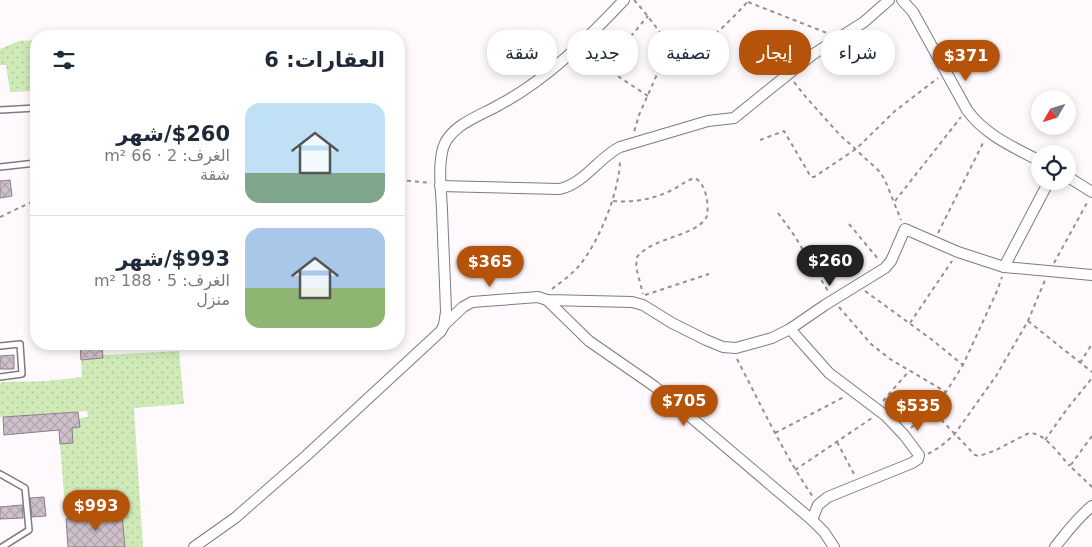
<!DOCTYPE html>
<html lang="ar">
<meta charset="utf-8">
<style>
:root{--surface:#fff;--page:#f6f6f7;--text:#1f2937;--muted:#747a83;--line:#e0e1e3;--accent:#b45309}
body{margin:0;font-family:"DejaVu Sans","Noto Sans Arabic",sans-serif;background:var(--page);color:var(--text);direction:rtl;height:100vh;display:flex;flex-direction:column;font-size:19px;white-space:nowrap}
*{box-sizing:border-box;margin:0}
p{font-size:16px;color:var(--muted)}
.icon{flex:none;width:28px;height:28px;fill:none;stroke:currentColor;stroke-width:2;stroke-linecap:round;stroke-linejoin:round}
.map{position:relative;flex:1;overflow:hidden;direction:ltr}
.panel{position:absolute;left:30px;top:30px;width:375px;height:320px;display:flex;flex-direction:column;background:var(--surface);border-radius:20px;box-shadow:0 2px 8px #0003;direction:rtl}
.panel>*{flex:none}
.guide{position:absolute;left:420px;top:30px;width:475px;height:45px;direction:rtl;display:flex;gap:10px}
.needle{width:32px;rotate:231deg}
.fabs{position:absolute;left:1031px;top:90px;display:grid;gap:10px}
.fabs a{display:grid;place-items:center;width:45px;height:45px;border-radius:50%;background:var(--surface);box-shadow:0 2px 8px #0003;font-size:25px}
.price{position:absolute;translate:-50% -42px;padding:0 11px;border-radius:18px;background:var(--accent);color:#fff;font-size:16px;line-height:32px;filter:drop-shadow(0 1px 2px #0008)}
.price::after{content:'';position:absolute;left:50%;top:30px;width:15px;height:11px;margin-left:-8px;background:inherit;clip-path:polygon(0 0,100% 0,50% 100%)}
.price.active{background:#222;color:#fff}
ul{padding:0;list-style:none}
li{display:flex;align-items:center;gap:15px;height:125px;padding:0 20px}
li+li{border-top:1px solid var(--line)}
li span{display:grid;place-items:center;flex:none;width:140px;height:100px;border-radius:15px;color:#555}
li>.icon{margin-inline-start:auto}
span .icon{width:60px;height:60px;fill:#fffc;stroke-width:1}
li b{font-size:21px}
h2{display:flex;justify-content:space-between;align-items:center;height:60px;padding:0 20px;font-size:21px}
.tag{padding:0 18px;border-radius:20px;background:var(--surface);box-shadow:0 2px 8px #0003;font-size:18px;line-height:45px}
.tag.active{background:var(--accent);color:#fff}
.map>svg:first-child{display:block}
.green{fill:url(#green-dots)}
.building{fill:url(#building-cross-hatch);stroke:#8c7f88}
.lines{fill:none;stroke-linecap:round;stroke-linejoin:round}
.service-casing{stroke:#857881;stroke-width:8}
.minor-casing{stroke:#857881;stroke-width:12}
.path{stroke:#959094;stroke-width:2;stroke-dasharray:4 4;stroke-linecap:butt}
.service{stroke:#fff;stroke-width:5}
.minor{stroke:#fff;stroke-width:10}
</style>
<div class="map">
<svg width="1092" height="547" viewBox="0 0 1092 547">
<defs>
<pattern id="green-dots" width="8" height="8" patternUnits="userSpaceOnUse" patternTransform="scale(1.25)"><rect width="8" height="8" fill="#cfeab7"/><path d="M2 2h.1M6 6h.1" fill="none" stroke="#b2c89d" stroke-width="1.8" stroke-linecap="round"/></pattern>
<pattern id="building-cross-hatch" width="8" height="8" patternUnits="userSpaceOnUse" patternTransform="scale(1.25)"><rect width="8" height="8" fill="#cec0ca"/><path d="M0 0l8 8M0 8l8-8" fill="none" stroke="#b1a5ad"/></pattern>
</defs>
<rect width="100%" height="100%" fill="#fef9fd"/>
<g class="green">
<path d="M 36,40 L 36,91 L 10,92 L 6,65 L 0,65 L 0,49 L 19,41 Z"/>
<path d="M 179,351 L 184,404 L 134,408 L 143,547 L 125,547 L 122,515 L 66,519 L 60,444 L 73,443 L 72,428 L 79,427 L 79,418 L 88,417 L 87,411 L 0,417 L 0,384 L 2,382 L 46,381 L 82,377 L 81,360 L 103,358 L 103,355 Z"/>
</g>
<g class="building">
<path d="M 10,180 L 12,196 L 0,198 L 0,181 Z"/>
<path d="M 102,344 L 103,358 L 81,360 L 80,346 Z"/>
<path d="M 14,355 L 14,369 L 0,369 L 0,356 Z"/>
<path d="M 78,412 L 80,427 L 72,428 L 73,443 L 60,444 L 59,430 L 4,435 L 3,417 Z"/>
<path d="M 44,497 L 46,516 L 32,517 L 30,498 Z"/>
<path d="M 22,505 L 23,518 L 0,519 L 0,507 Z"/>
<path d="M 122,515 L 125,547 L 68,547 L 66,519 Z"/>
</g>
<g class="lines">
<defs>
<g id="service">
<path d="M 0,110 L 36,108"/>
<path d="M 0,167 L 36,163"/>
<path d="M 0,346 L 20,344 L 22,374 L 0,377"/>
<path d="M 0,474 L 25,488 L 29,530 L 2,547"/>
</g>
<g id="minor">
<path d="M 902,0 L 913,12 L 967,110 C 985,135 1013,147 1040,161"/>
<path d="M 1068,177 L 1092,192"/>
<path d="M 440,186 L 560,189 C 585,183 598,158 620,147 L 708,121 L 734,118 L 812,55 L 864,22 L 889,0"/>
<path d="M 1004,267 L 1049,181"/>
<path d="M 547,300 L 589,341 L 654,386 L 812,520 L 824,532 L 834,547"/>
<path d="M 444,325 L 463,307 L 472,302 L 538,297 L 547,300 L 632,302 L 643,305 L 672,323 L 706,340 L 723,347 L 736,348 L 772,338 L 790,329 L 825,305 L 885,268 L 891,261 L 905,229 L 958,252 L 1004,267 L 1092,275"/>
<path d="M 790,329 L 829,373 L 886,416 L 904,435 L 919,455 L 918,459 L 912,463 L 828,497 L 818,505 L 812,520"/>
<path d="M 194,547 L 235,518 L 307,455 L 441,331 L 444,325 L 446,312 C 445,277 443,243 442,209 C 441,189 438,167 443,148 C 450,125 480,116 499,105 C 548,79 586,40 624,0"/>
<path d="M 1055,547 C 1067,532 1077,518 1092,506"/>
</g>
</defs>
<use href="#service" class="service-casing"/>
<use href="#minor" class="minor-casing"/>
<g class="path">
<path d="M 634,0 L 642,9 L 663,36 L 666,54 L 639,115 L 634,132"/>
<path d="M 748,2 L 827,33"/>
<path d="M 666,54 C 673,55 679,56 686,54 C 703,49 737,14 749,0"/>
<path d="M 794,82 L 805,96 L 839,134 L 879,171 L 885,180 L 901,220"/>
<path d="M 648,96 L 613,73 L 608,66 L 610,61 L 648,16"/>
<path d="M 760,140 L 784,131 L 811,177 L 814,177 L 856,149 L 895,111 L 938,78"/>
<path d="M 399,180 L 431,183"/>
<path d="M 613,201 C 634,203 655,199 674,189 C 681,185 687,180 695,178 C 706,184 709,204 707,216 C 697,237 654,236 637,257 L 636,267 L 643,294"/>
<path d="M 895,201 L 961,117"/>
<path d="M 778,213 L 794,235 L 828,291"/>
<path d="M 0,217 L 36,200"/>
<path d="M 849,224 L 879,260"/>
<path d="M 938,233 L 984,141"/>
<path d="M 1054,263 L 1088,201"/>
<path d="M 552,289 C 561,282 571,275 578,267 C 599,243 620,190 620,159"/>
<path d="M 865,291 L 931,339 L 963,365"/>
<path d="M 645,295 L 709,274"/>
<path d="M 839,307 L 871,344 L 890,359 L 946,392"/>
<path d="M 1028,321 L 1092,372"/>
<path d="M 910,323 L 952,261"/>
<path d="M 737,359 C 761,405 783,453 813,497"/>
<path d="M 1080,363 L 1092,344"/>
<path d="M 883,401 L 909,371"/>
<path d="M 930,408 L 975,455 L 979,456 L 994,451 L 1029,433 C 1046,433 1059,455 1070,466"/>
<path d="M 911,428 L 946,392 L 963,365 L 997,291 L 1002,277"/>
<path d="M 775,433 L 844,397"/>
<path d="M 1092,436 L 1070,466 L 1092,487"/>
<path d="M 1045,440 L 1067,409 L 1092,378"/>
<path d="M 837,442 L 854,474"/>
<path d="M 928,454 L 940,447 L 954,435 L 996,376 L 1028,321 L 1045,280"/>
<path d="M 795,470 L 872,418"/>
</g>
<use href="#service" class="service"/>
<use href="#minor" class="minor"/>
</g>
</svg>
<div class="fabs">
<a><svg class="needle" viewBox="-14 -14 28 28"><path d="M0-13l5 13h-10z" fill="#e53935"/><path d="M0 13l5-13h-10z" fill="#747a83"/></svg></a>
<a><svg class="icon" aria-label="locate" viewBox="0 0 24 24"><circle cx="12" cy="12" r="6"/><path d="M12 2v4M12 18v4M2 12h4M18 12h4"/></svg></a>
</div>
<b class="price" style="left:966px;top:82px">$371</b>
<b class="price active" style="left:830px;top:287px">$260</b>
<b class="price" style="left:490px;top:288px">$365</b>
<b class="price" style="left:684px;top:427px">$705</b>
<b class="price" style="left:918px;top:432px">$535</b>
<b class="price" style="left:96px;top:532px">$993</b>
<div class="guide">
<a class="tag">شراء</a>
<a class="tag active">إيجار</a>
<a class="tag">تصفية</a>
<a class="tag">جديد</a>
<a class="tag">شقة</a>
</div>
<section class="panel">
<h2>العقارات: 6<svg class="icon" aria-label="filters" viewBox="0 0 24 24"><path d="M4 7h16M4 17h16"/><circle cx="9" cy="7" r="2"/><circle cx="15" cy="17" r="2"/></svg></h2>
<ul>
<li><span style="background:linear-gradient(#bfe0f5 70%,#7fa58c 0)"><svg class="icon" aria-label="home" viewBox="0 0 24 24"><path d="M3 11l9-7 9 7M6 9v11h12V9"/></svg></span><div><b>$260/شهر</b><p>الغرف: 2 · 66 m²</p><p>شقة</p></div></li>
<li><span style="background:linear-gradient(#a9c7e8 60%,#8fb573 0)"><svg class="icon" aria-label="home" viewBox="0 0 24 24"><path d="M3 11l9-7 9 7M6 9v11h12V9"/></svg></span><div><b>$993/شهر</b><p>الغرف: 5 · 188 m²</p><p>منزل</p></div></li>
</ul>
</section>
</div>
